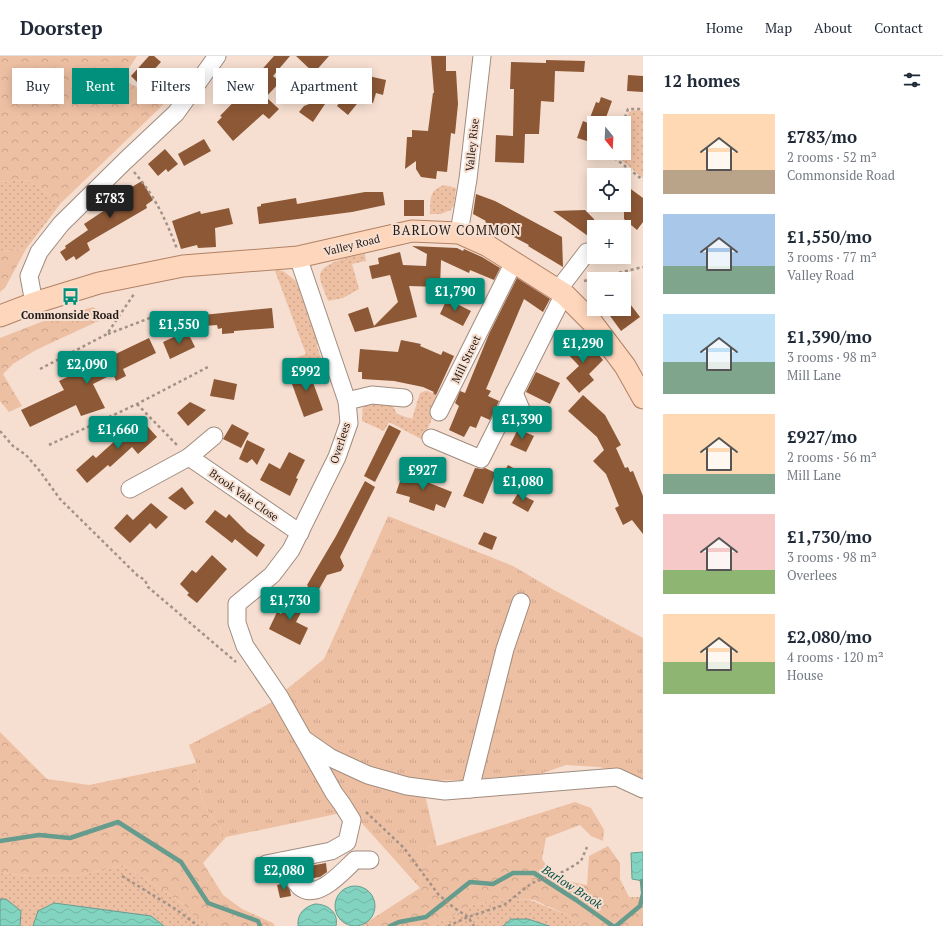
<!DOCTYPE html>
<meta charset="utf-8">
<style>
:root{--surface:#fff;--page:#f2f2f3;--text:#1f2937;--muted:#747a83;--line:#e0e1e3;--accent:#00907c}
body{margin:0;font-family:"PT Serif",serif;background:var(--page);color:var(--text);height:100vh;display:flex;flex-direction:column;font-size:15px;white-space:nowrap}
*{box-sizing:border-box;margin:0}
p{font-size:13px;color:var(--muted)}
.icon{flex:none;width:22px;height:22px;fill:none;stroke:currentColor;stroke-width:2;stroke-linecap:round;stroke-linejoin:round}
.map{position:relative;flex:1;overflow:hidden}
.drawer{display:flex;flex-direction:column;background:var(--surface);width:300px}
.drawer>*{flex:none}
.top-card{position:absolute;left:12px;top:12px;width:380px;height:36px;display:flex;gap:8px}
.needle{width:26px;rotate:162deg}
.controls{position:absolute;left:587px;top:60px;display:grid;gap:8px}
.controls a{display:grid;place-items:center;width:44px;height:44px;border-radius:0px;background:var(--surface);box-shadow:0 2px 10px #0003;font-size:20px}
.price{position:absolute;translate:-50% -34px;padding:0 9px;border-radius:4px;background:var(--accent);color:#fff;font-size:13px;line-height:26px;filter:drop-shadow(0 1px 2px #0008)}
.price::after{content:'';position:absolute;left:50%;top:24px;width:12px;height:9px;margin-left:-6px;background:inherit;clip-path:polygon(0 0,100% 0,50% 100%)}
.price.on{background:#222;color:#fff}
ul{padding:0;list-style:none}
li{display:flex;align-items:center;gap:12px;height:100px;padding:0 20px}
li span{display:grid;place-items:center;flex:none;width:112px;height:80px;border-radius:0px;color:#555}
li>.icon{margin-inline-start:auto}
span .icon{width:48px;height:48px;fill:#fffc;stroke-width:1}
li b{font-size:17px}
h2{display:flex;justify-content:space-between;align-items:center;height:48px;padding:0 20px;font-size:17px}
.pill{padding:0 14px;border-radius:0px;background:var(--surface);box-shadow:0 2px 10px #0003;font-size:14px;line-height:36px}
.pill.on{background:var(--accent);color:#fff}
header{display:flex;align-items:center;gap:24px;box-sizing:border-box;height:56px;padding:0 20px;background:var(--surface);border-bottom:1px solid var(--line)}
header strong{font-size:19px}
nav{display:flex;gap:22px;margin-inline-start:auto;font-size:14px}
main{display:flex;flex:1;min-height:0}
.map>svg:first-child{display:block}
.grass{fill:url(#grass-dots)}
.forest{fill:url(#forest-crowns)}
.park{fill:url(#park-tufts)}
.water{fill:url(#water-waves);stroke:#669c8e}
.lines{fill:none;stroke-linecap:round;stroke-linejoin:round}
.stream{stroke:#669c8e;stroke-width:4.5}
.building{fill:#8c5836}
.minor-casing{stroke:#a08c7f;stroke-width:19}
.major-casing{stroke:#b18265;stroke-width:23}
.path{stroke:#a39287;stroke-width:2.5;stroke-dasharray:3 3;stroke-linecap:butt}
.minor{stroke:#fff;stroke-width:17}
.major{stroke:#fed6bc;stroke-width:21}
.labels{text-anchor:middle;stroke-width:4;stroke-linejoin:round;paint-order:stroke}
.street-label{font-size:11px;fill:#231b16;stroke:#f6dfd1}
.poi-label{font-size:11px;font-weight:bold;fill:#231b16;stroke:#f6dfd1}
.water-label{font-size:12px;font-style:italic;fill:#014c40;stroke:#f6dfd1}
.quarter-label{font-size:13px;letter-spacing:1px;fill:#231b16;stroke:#f6dfd1}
</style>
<header>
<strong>Doorstep</strong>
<nav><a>Home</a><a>Map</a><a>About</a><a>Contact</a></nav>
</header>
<main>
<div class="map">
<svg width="643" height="870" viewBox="0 0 643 870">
<defs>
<pattern id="grass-dots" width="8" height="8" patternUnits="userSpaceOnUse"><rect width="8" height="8" fill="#eec0a3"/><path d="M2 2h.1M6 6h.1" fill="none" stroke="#cca48c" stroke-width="1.8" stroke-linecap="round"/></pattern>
<pattern id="forest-crowns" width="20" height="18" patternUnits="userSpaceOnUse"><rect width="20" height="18" fill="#eec0a3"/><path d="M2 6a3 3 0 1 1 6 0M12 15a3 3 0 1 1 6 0" fill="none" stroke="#cca48c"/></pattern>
<pattern id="park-tufts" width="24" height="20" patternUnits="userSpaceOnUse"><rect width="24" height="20" fill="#eec0a3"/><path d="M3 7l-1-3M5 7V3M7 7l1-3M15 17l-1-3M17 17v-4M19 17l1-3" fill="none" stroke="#cca48c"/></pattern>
<pattern id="water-waves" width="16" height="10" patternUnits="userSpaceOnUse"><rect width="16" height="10" fill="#83d3c1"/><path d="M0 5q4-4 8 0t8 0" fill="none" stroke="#71b5a5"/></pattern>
</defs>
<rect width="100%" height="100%" fill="#f6dfd1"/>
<g class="grass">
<path d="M 634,54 L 643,55 L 643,122 L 614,98 L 614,97 L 624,97 L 624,69 L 629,56 Z"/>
<path d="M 27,124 L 61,147 L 26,193 L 0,195 L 0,126 Z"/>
<path d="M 444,129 L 456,132 L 454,149 L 451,154 L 441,158 L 430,158 C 431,143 428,135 444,129 Z"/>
<path d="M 365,198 L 366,205 L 352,208 L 359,233 L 343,242 L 328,245 C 326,238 321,229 320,221 C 319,206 353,200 365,198 Z"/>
<path d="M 277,214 L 283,215 L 296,225 L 318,285 L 317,290 L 321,302 L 306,308 L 305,306 L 285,313 L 283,307 L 306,298 L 275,215 Z"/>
<path d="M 425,335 L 428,335 L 441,341 L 428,372 L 421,383 L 389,366 L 384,375 L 362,365 L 363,348 L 370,345 L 392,348 L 397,358 L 412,363 L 420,337 Z"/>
<path d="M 124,809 L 178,844 L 209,870 L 0,870 L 0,817 L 30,820 L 82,819 Z"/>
<path d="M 501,842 L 530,844 L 567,859 L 584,870 L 432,870 L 473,849 Z"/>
</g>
<g class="forest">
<path d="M 0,0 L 137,0 L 122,23 L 165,47 L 61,147 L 27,124 L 0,126 Z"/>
<path d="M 26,193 L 5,232 L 0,236 L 0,195 Z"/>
<path d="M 93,251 L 99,255 L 107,261 L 36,294 L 13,308 L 3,318 L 22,350 L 9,356 L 0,345 L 0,282 L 41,266 Z"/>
<path d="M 0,676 L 47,723 L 89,729 L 196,707 L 202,746 L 226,781 L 203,807 L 223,839 L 242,853 L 273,867 L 275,870 L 209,870 L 178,844 L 124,809 L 82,819 L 30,820 L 0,817 Z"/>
<path d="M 575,746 L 591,752 L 604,774 L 603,785 L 591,780 L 580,769 L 546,782 L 542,803 L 556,823 L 587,829 L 589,800 L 608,790 L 620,807 L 620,823 L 629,841 L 643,841 L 643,870 L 584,870 L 567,859 L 534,844 L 501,842 L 473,849 L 432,870 L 361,870 L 420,832 L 421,798 L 426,791 L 437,790 Z"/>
</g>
<path class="park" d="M 388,460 L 513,510 L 554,534 L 643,582 L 643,722 L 599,711 L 566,709 L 540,718 L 463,724 L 424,725 L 422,726 L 437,790 L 427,791 L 421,798 L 420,832 L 351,755 L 226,781 L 202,746 L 196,707 L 189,689 L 276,644 L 282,637 L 324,603 Z"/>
<g class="water">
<path d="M 643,796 L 643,825 L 632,823 L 631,797 Z"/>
<circle cx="355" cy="850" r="20"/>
<path d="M 0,843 L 6,843 L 21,855 L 20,870 L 0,870 Z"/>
<path d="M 54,847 L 151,860 L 164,870 L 33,870 L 38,855 Z"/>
<path d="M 315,848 C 327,848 339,856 336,870 L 298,870 C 297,858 304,851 315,848 Z"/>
<path d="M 511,863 L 528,863 L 549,870 L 503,870 Z"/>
</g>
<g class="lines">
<g class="stream">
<path d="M 0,785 L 39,779 L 70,782 L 118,766 L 181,806 L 208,847 L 258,865 L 260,870"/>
<path d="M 642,825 L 643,836"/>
<path d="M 390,870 L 399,866 L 426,861 L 470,826 L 493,828 L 513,817 L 534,817 L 576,844 L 613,870"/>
<path d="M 616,870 L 640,850 L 643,838"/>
</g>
</g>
<g class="building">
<path d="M 149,0 L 154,0 L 161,6 L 140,29 L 131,20 Z"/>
<path d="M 274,0 L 290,0 L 273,20 L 280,26 L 266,41 L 279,53 L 269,63 L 263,58 L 233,85 L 217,66 L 222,61 L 220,60 L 248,31 L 247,30 Z"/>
<path d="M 296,0 L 329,0 L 314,17 Z"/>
<path d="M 431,0 L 446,0 L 446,15 L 456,15 L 458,48 L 455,78 L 451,77 L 447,116 L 437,115 L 436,123 L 421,121 L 416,113 L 416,105 L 405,113 L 407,81 L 412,81 L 412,74 L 428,75 L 433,37 L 434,37 Z"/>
<path d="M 546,4 L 585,5 L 584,16 L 555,15 L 554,46 L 541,45 L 539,78 L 525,78 L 524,107 L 495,106 L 496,79 L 513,80 L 514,33 L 510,33 L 511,6 L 546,7 Z"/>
<path d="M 364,19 L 386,24 L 383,39 L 376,37 L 373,47 L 360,44 L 348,59 L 337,50 L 350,33 L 352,27 L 362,29 Z"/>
<path d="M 628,19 L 643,20 L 643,36 L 627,35 Z"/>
<path d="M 314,40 L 325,48 L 313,66 L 299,56 L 304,50 L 309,48 Z"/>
<path d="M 601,41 L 612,45 L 604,67 L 589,67 L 594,69 L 594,87 L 577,82 L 583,65 L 588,67 L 596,46 L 599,47 Z"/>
<path d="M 204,83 L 211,95 L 184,110 L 178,98 Z"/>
<path d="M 165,93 L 178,108 L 168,116 L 166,113 L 158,120 L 148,108 Z"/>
<path d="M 142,125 L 153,144 L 146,149 L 147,152 L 87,187 L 90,194 L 76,204 L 74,200 L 66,205 L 60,196 L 66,192 L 65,190 L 88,174 L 84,168 L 114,148 L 111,143 Z"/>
<path d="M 624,128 L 643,142 L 643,166 L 637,174 L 624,163 Z"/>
<path d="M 365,136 L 383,136 L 385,149 L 352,156 L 259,168 L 257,151 L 261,150 L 261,148 L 296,142 L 297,148 Z"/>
<path d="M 476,138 L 495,145 L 562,181 L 563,211 L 528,190 L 529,189 L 485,166 L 486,165 L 473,158 Z"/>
<rect x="404" y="144" width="20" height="16"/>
<path d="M 229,152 L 233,168 L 215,172 L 216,191 L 198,192 L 197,189 L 181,193 L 172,165 L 200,155 L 201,158 Z"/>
<path d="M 585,154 L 594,163 L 594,171 L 588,180 L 553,155 Z"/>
<path d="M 412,190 L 457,192 L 463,195 L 464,193 L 482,201 L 500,212 L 494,224 L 470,214 L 469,217 L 441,204 L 440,231 L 409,230 L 417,261 L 355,276 L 348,258 L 368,251 L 374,270 L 398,246 L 390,219 L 372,223 L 369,210 L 379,208 L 378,202 L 400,196 L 403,209 L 426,210 L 427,198 Z"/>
<path d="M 517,222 L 550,243 L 543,256 L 524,243 L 486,333 L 491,335 L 488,340 L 499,345 L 490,364 L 481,360 L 476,372 L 470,370 L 464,381 L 449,374 L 459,350 L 455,347 L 460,335 L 465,337 L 489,278 Z"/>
<path d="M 624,240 L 640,261 L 621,275 L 605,253 L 624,253 Z"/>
<path d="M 447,243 L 471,255 L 463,270 L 440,258 Z"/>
<path d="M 272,252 L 274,272 L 234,275 L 234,277 L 222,278 L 222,272 L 218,273 L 217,269 L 204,270 L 203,259 Z"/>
<path d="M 187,275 L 195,291 L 170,303 L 163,286 Z"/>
<path d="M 585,280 L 599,296 L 597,297 L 603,304 L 589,318 L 594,324 L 579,337 L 566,322 L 579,310 L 566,296 Z"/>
<path d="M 149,282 L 156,297 L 123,313 L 126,320 L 116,325 L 113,318 L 93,328 L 105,352 L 81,360 L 76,349 L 30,371 L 21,354 L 64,334 L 59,325 Z"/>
<path d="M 401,284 L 421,288 L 420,290 L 441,299 L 443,295 L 454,300 L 436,339 L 433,337 L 434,336 L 423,331 L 394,325 L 362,323 L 362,316 L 358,316 L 360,293 L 398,296 Z"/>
<path d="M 307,310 L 323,354 L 304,361 L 288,317 Z"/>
<path d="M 536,316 L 560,327 L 550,348 L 526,336 Z"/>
<path d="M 214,323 L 237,328 L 234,344 L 210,340 Z"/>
<path d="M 583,339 L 605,359 L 621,389 L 616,392 L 625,412 L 628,411 L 630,416 L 633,415 L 643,440 L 643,478 L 632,464 L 623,469 L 615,452 L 619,450 L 606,418 L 593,405 L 604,394 L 597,381 L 568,355 Z"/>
<path d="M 190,346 L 206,354 L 188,370 L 177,357 Z"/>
<path d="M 140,362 L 157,381 L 138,398 L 132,391 L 110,411 L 108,409 L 87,427 L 76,414 L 93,399 L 96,402 Z"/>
<path d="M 232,368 L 249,377 L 241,392 L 223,383 Z"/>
<path d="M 389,369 L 401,375 L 375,426 L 364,420 Z"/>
<path d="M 518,373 L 534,380 L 526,396 L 510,389 Z"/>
<path d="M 247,384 L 265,393 L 257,409 L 252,403 L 247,407 L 239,403 Z"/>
<path d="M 289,396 L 305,404 L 296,422 L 298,423 L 290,440 L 260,424 L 269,407 L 280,413 Z"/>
<path d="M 508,409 L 522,417 L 512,434 L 499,425 Z"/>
<path d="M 475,412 L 482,413 L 485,412 L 496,417 L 483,448 L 463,440 Z"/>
<path d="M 407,414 L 428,421 L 427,426 L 452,436 L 445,452 L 436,448 L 434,455 L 409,446 L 410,441 L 396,437 L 401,422 L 404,422 Z"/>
<path d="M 365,425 L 375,431 L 340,501 L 344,510 L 341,515 L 327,519 L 313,544 L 304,539 L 308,530 L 307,529 L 336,480 Z"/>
<path d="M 182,431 L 194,447 L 185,454 L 168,442 Z"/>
<path d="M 518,437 L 534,445 L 528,456 L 512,447 Z"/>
<path d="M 151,447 L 168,461 L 156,473 L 150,467 L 130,487 L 114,472 L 127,458 L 133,464 Z"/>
<path d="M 215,454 L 226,462 L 229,458 L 247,476 L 265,489 L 257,501 L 235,483 L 232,487 L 205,466 Z"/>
<path d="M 484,476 L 497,481 L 492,494 L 478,488 Z"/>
<path d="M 212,499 L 227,513 L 197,547 L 187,539 L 189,537 L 180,528 L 192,514 L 196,517 Z"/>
<path d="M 291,539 L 306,547 L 296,566 L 308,572 L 300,589 L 269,573 L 277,556 L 281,558 Z"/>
<path d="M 326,807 L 327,816 L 320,821 L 308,823 L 299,812 Z"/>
<path d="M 285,827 L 290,834 L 291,840 L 280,842 L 277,829 Z"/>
</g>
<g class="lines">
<defs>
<g id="minor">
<path d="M 459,177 L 468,123 L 482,0"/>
<path d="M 558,234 L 587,196"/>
<path d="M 34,247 L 29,220 L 39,196 L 61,168 L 125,105 L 176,57 L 217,0"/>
<path d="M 514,337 L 523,358"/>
<path d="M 347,345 L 372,339 L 404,342"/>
<path d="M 439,356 L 514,206"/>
<path d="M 431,382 L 481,403 L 564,238"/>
<path d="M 189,401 L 214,380"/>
<path d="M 130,433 L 189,401 L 300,477"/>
<path d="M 305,684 L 331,702 L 368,719 L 407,730 L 445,735 L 617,721 L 643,733"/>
<path d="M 470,733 L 505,593 L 521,546"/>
<path d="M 282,805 C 286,811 296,827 300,831 C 318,845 343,815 355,804 L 370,804"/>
<path d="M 266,808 L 331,795 L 347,786 L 352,764 L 342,748 L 334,737 L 279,640 L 245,590 L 237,567 L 237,548 L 272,519 L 291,494 L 337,401 L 349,367 L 347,345 L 298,201"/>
</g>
<path id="major" d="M 0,260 L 34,247 L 99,227 L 183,210 L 298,201 L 412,175 L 459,177 L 488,190 L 564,238 L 591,265 L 625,310 L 643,342"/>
</defs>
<use href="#minor" class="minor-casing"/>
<use href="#major" class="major-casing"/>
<g class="path">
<path d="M 623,67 L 628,53 L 643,53"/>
<path d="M 612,97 L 612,100 L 643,124"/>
<path d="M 134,116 C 155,140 166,164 177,193"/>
<path d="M 584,225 L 643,211"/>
<path d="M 108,278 L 163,257"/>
<path d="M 40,313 L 107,278 L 134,238"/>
<path d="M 137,348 L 177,389"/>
<path d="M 0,375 L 13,390 L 26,399 L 39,414 L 60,443 L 138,520 L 145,524 L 148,531 L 236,606"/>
<path d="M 49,389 L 137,348 L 208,311"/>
<path d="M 366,756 L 404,792 L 438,838 L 453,851 L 468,861 L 474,870"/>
<path d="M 122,820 L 177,854 L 198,870"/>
<path d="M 448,870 L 468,861 L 504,849 L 532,827 L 565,815 L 581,805 L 587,791"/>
</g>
<use href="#minor" class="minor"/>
<use href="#major" class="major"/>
</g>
<defs>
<symbol id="bus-bare" viewBox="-9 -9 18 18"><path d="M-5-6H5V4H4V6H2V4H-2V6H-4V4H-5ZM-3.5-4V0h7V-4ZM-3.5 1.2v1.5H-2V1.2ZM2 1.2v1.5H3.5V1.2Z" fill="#00907c" stroke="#f6dfd1" stroke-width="2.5" paint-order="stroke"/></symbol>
</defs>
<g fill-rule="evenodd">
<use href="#bus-bare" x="58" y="228" width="25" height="25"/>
</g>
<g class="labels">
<g class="street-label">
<text transform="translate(472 89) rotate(-84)" y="4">Valley Rise</text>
<text transform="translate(352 189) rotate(-14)" y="4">Valley Road</text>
<text transform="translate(466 303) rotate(-64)" y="4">Mill Street</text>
<text transform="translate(340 387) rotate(-72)" y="4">Overlees</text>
<text transform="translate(244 439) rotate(35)" y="4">Brook Vale Close</text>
</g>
<g class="poi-label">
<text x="70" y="263">Commonside Road</text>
</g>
<g class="water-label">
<text transform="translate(572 831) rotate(33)" y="4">Barlow Brook</text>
</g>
<g class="quarter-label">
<text x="457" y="179">BARLOW COMMON</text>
</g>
</g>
</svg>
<div class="controls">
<a><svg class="needle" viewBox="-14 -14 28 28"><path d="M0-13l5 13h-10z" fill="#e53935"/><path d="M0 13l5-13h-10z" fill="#747a83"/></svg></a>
<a><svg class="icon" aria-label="locate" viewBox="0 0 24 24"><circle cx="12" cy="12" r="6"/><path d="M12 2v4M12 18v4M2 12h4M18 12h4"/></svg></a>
<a>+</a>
<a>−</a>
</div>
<b class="price on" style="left:110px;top:163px">£783</b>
<b class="price" style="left:455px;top:256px">£1,790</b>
<b class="price" style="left:179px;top:289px">£1,550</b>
<b class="price" style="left:583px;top:308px">£1,290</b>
<b class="price" style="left:87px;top:329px">£2,090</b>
<b class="price" style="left:306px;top:336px">£992</b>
<b class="price" style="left:522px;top:384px">£1,390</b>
<b class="price" style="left:118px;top:394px">£1,660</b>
<b class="price" style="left:423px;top:435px">£927</b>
<b class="price" style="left:523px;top:446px">£1,080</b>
<b class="price" style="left:290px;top:565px">£1,730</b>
<b class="price" style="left:284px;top:835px">£2,080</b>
<div class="top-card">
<a class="pill">Buy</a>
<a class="pill on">Rent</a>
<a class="pill">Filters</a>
<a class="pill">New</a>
<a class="pill">Apartment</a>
</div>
</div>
<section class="drawer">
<h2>12 homes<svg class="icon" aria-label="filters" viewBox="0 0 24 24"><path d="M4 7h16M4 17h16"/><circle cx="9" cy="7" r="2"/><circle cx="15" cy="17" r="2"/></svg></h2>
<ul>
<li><span style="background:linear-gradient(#ffd9b3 70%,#b9a48a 0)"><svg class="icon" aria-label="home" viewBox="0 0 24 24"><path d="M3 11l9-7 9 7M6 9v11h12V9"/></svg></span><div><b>£783/mo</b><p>2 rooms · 52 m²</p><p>Commonside Road</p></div></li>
<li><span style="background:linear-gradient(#a9c7e8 65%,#7fa58c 0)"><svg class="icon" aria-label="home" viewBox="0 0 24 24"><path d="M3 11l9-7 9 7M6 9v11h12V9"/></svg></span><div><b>£1,550/mo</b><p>3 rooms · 77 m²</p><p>Valley Road</p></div></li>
<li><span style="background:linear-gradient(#bfe0f5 60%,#7fa58c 0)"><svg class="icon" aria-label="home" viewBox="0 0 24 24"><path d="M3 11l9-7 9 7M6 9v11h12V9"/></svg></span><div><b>£1,390/mo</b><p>3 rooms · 98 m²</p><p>Mill Lane</p></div></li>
<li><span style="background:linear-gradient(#ffd9b3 75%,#7fa58c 0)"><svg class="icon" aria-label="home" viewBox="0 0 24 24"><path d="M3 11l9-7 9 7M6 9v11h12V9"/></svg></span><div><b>£927/mo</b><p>2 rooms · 56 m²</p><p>Mill Lane</p></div></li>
<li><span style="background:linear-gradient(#f6c9c9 70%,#8fb573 0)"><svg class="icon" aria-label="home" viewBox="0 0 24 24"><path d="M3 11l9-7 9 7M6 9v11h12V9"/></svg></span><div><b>£1,730/mo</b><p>3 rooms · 98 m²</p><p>Overlees</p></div></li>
<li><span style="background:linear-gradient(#ffd9b3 60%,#8fb573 0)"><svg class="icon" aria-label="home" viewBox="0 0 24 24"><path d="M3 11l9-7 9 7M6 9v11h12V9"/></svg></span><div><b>£2,080/mo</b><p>4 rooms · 120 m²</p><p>House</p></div></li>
</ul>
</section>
</main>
